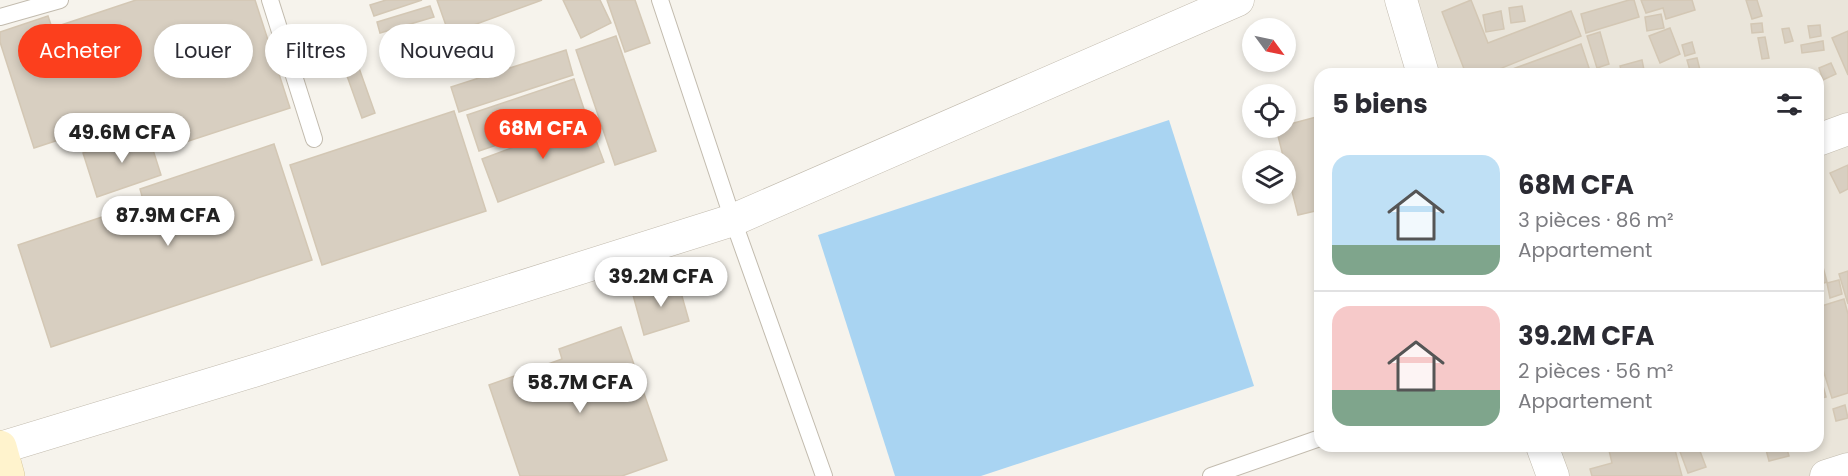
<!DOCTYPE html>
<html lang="fr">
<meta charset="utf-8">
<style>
:root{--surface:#fff;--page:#f2f2f3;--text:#2b2b33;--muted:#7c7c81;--line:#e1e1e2;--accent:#fc3f1d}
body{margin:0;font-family:Poppins,sans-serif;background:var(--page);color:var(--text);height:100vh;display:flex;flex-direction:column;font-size:22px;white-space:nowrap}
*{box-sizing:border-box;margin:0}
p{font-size:20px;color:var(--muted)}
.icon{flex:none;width:33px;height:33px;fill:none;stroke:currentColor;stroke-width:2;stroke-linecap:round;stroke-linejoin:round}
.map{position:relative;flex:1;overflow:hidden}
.panel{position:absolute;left:1314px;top:68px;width:510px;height:384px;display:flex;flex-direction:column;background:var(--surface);border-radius:18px;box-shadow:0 3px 9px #0003}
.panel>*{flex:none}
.hud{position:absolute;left:18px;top:24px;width:570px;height:54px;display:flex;gap:12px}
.needle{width:39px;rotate:123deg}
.buttons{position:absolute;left:1242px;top:18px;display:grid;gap:12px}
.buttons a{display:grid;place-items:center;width:54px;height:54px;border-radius:50%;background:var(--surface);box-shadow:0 3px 9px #0003;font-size:30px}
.price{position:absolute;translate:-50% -51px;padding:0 14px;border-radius:21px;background:#fff;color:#222;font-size:20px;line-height:39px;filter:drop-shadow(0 2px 3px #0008)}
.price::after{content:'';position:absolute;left:50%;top:36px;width:18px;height:14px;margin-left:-9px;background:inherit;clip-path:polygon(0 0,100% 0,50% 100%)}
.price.selected{background:var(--accent);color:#fff}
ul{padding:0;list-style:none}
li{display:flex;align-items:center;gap:18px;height:150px;padding:0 18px}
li+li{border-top:2px solid var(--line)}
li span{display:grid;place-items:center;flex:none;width:168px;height:120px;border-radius:18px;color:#555}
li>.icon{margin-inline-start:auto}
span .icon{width:72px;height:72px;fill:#fffc;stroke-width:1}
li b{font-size:26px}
h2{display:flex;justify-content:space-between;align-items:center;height:72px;padding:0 18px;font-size:26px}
.tag{padding:0 21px;border-radius:27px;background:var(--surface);box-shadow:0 3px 9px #0003;font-size:21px;line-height:54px}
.tag.selected{background:var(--accent);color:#fff}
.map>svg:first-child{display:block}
.residential{fill:#eae5da}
.water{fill:#a9d4f2}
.building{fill:#d8cfc1;stroke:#d3c7b4;stroke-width:1.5}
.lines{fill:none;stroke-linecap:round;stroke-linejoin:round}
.service-casing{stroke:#c2bbae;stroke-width:18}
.minor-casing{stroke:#c2bbae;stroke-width:33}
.secondary-casing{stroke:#d6c79b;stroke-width:34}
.service{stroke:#fff;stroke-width:16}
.minor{stroke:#fff;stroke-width:32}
.secondary{stroke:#fff3cd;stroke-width:33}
</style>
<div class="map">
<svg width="1848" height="476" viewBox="0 0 1848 476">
<rect width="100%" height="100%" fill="#f6f3ec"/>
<path class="residential" d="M 1397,0 L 1848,0 L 1848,476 L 1542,476 L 1533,446 L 1818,446 L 1818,74 L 1419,73 Z"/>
<path class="water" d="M 1169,120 L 1254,386 L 981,476 L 895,476 L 818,235 Z"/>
<g class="building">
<path d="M 136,0 L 255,0 L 290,108 L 158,151 L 150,127 L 91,147 L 86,131 L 34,148 L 0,42 L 0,32 L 48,16 L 52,28 Z"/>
<path d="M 386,0 L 422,0 L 374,16 L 370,5 Z"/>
<path d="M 437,0 L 542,0 L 449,34 Z"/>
<path d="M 563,0 L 600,0 L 611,23 L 581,38 Z"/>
<path d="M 607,0 L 635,0 L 650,43 L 625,52 Z"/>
<path d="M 1471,0 L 1488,43 L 1571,11 L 1581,36 L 1487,74 L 1466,74 L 1442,12 Z"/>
<path d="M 1629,0 L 1634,0 L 1639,17 L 1586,33 L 1581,14 Z"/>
<path d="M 1641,0 L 1692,0 L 1695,10 L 1666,19 L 1663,8 L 1646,13 Z"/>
<path d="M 1746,0 L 1757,0 L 1762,16 L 1752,19 Z"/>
<path d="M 430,6 L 434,17 L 380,33 L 377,22 Z"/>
<path d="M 1522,6 L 1525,21 L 1511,23 L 1509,8 Z"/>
<path d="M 1501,11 L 1504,29 L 1486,32 L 1483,15 Z"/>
<path d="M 1661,14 L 1664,28 L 1647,31 L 1645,17 Z"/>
<path d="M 1762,23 L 1763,32 L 1752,33 L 1751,24 Z"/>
<path d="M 1820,25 L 1821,36 L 1810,38 L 1808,26 Z"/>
<path d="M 440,28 L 443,38 L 389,54 L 386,43 Z"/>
<path d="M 1670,28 L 1680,54 L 1660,63 L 1649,36 Z"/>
<path d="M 1789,28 L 1793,41 L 1785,43 L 1782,29 Z"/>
<path d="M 1848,31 L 1848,75 L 1832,38 Z"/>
<path d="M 1600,32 L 1609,64 L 1597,68 L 1587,36 Z"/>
<path d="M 616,36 L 656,151 L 615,165 L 576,50 Z"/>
<path d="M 1765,37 L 1769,58 L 1762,59 L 1758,38 Z"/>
<path d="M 1823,41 L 1824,50 L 1802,53 L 1801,45 Z"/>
<path d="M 1692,42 L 1695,53 L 1685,56 L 1682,45 Z"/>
<path d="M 1581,44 L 1591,74 L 1499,74 Z"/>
<path d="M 566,50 L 573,75 L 459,112 L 451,87 Z"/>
<path d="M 354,54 L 375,113 L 362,118 L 341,59 Z"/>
<path d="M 1697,58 L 1701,74 L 1691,74 L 1687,60 Z"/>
<path d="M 1642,60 L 1644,70 L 1622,74 L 1620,66 Z"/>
<path d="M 1831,63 L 1836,74 L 1823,80 L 1819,68 Z"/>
<path d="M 574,79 L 586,115 L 479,151 L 467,115 Z"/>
<path d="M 454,111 L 486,211 L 322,265 L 290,165 Z"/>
<path d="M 1320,116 L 1320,210 L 1298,215 L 1276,128 L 1286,128 L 1286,125 Z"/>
<path d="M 588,119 L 604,162 L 498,202 L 482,159 Z"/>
<path d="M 147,131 L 161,175 L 97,197 L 83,153 Z"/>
<path d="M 274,144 L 312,260 L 51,347 L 18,245 L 144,203 L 140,189 Z"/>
<path d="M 1848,165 L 1848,189 L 1840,193 L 1830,173 Z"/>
<path d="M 1818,248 L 1827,282 L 1818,285 Z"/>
<path d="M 1848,271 L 1848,304 L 1839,274 Z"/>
<path d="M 1839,280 L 1842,294 L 1830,298 L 1827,283 Z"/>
<path d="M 678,282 L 689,321 L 644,335 L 633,295 Z"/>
<path d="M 1844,299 L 1848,314 L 1848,393 L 1832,398 L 1818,354 L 1818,307 Z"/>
<path d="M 621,327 L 667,460 L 622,476 L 520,476 L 489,385 L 562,359 L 559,349 Z"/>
<path d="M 1818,367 L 1826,397 L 1818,399 Z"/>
<path d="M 1845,405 L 1848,418 L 1836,421 L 1833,409 Z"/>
<path d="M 1608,446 L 1674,446 L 1682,476 L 1592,476 L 1590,469 L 1612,463 Z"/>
<path d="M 1689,446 L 1698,446 L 1706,467 L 1688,473 L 1679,449 Z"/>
<path d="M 1765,446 L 1786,446 L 1789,456 L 1769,461 Z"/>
</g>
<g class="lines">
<defs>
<g id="service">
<path d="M 270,0 L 314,139"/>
<path d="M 660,0 L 733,220 L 824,476"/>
<path d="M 0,17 L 60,0"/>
<path d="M 1211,476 L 1320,438"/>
</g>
<g id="minor">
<path d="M 1401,0 L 1423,74"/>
<path d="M 1818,140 L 1848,129"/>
<path d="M 1542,446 L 1553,476"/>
<path d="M 0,448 L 257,370 L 733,220 L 1238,0"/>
<path d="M 1826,476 L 1848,469"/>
</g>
<path id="secondary" d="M 0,447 L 8,476"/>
</defs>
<use href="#service" class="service-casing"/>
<use href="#minor" class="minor-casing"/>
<use href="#secondary" class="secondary-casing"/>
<use href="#service" class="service"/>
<use href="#minor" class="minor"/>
<use href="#secondary" class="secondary"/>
</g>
</svg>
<div class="buttons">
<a><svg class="needle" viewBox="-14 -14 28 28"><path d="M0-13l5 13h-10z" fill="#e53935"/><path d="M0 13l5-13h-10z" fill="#7c7c81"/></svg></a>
<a><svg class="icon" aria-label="locate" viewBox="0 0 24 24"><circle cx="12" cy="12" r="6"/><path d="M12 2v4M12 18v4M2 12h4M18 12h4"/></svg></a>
<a><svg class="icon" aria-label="layers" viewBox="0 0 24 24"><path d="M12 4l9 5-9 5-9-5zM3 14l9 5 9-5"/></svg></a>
</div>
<b class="price selected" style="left:543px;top:160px">68M CFA</b>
<b class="price" style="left:122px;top:164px">49.6M CFA</b>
<b class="price" style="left:168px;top:247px">87.9M CFA</b>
<b class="price" style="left:661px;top:308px">39.2M CFA</b>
<b class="price" style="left:580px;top:414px">58.7M CFA</b>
<div class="hud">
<a class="tag selected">Acheter</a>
<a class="tag">Louer</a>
<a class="tag">Filtres</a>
<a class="tag">Nouveau</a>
</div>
<section class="panel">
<h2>5 biens<svg class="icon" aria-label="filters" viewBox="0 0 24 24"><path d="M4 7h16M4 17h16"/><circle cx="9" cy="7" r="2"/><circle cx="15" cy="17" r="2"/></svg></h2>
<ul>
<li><span style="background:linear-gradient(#bfe0f5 75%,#7fa58c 0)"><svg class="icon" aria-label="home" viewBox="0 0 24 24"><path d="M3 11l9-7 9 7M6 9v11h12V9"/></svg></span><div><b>68M CFA</b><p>3 pièces · 86 m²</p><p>Appartement</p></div></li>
<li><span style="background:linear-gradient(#f6c9c9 70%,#7fa58c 0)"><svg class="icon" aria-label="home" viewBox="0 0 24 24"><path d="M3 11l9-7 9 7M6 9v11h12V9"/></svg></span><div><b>39.2M CFA</b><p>2 pièces · 56 m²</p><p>Appartement</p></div></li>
</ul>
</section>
</div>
